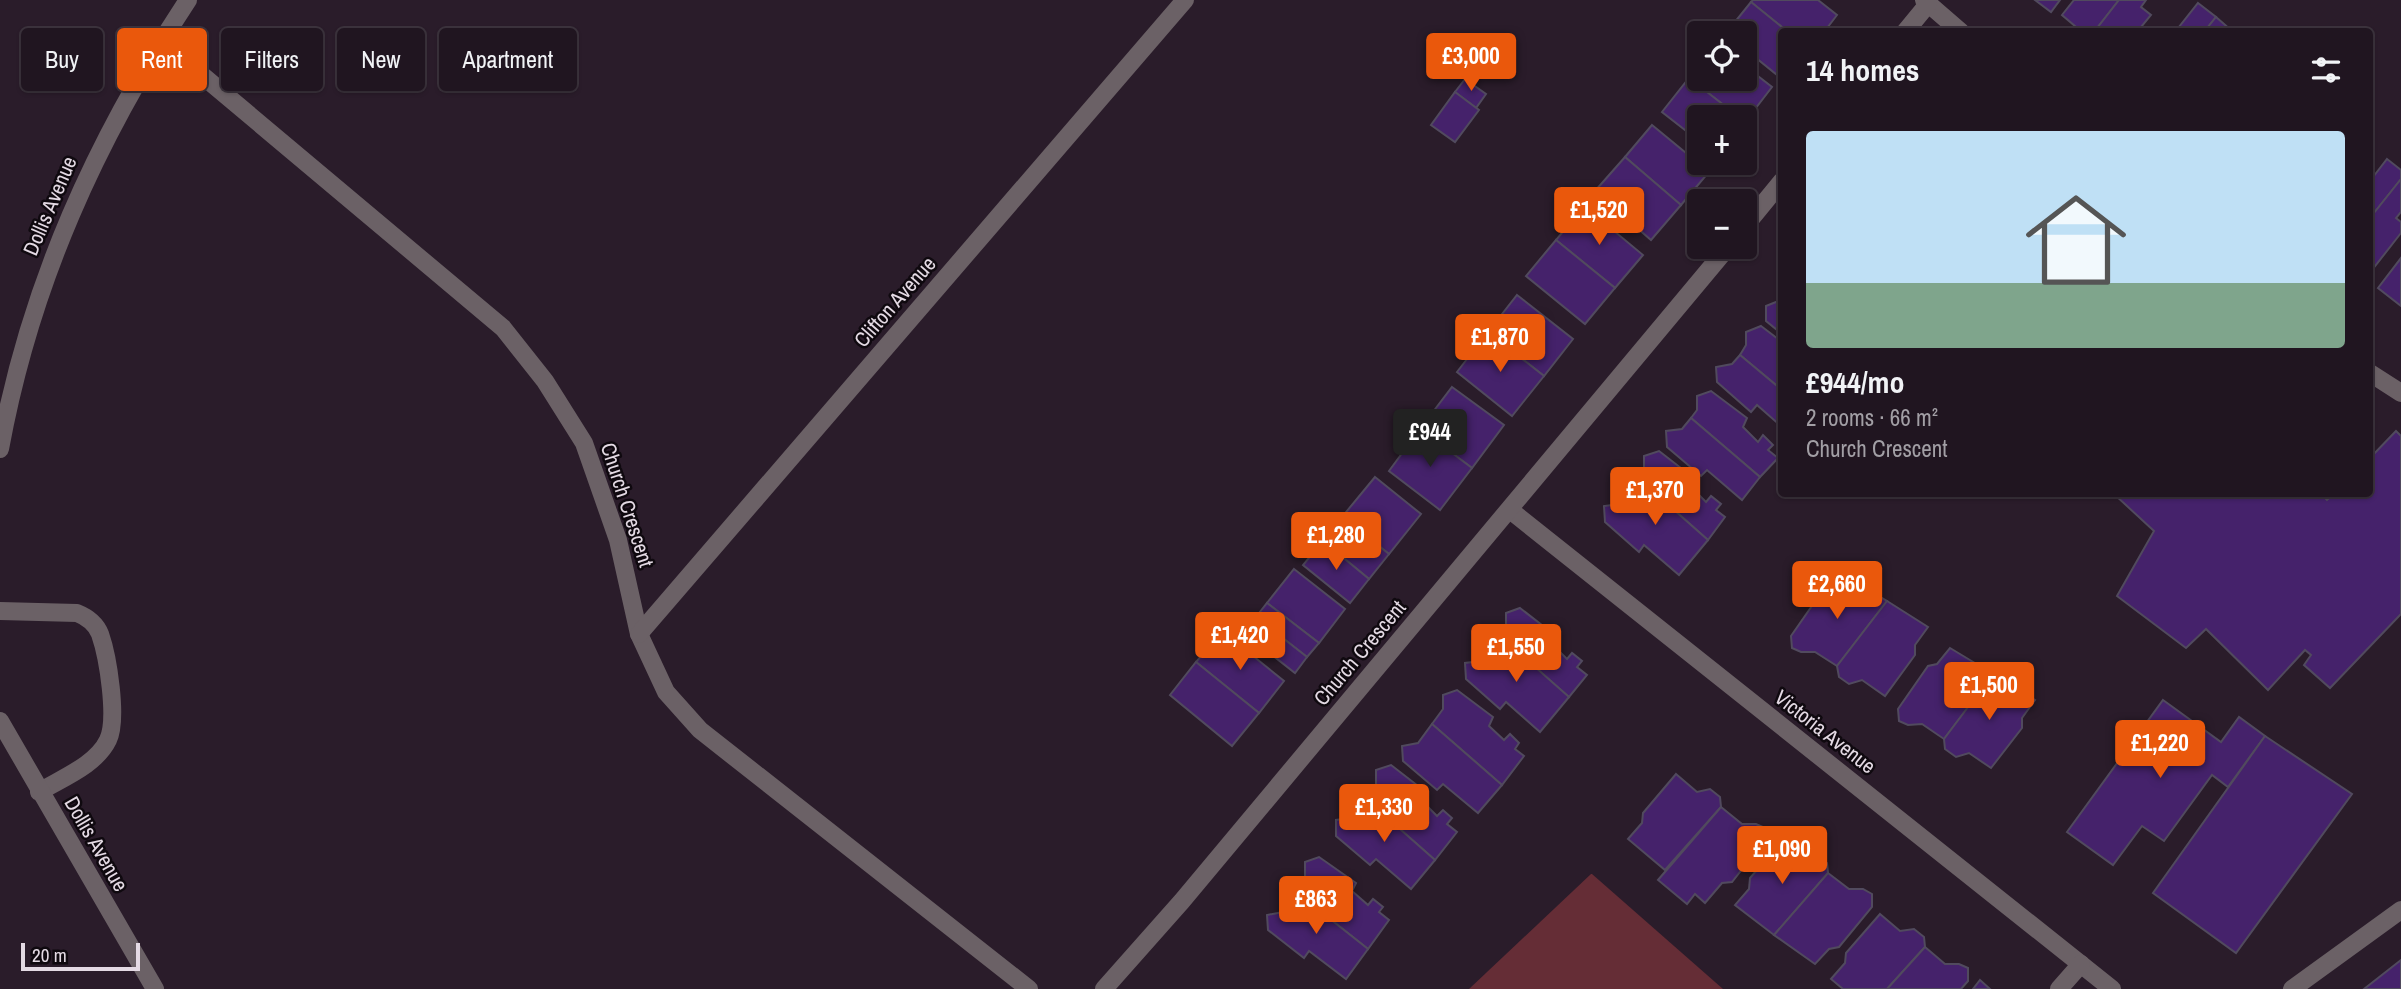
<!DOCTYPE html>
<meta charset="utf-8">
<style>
:root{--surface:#201520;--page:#281e29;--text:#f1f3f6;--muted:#a29fa5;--line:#3d343e;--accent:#ea580c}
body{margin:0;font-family:"Archivo Narrow",sans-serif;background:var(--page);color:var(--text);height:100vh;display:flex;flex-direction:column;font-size:26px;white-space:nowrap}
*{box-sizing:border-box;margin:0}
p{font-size:23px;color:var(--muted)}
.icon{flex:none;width:38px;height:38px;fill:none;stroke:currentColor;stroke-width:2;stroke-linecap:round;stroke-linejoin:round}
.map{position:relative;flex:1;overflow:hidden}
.details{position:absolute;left:1778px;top:28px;width:595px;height:469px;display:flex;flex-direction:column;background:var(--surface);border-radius:7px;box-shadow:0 2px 5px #0004,0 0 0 2px var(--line)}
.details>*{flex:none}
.hud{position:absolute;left:21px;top:28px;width:665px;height:63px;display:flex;gap:14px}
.buttons{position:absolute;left:1687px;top:21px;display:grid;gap:14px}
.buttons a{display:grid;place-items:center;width:70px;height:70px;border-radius:7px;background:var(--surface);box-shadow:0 2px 5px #0004,0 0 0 2px var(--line);font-size:35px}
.scale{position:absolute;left:21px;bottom:18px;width:119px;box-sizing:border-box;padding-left:7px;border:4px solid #e4dae4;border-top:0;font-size:19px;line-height:24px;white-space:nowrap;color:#e4dae4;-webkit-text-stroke:5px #0f090f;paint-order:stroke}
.price{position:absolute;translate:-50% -60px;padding:0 16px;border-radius:7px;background:var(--accent);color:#fff;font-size:23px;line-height:46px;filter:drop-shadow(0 2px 4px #0008)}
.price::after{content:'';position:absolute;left:50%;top:42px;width:21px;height:16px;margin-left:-10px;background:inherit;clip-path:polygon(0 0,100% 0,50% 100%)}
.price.on{background:#222;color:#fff}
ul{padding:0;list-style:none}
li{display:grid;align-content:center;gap:14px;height:371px;padding:0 28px}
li+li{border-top:2px solid var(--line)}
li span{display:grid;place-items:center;height:217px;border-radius:7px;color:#555}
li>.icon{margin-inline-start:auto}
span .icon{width:126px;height:126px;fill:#fffc;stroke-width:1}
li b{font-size:30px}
h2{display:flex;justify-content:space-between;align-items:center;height:84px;padding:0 28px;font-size:30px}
.tag{padding:0 24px;border-radius:7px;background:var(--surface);box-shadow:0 2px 5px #0004,0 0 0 2px var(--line);font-size:24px;line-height:63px}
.tag.on{background:var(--accent);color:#fff}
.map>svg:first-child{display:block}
.green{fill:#652d36}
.building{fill:#45226b;stroke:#514a5e;stroke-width:2}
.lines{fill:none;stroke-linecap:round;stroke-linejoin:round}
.minor{stroke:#6b6166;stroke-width:18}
.labels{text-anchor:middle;stroke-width:5;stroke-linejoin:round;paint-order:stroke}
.street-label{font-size:21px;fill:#e4dae4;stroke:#0f090f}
</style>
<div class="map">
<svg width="2401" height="989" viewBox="0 0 2401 989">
<rect width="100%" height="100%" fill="#2a1c2a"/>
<path class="green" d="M 1591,874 L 1592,874 L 1723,989 L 1469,989 Z"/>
<g class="building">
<path d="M 1753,0 L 1818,0 L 1837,15 L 1824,32 L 1788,32 L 1751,2 Z"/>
<path d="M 2035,0 L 2060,0 L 2051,12 Z"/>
<path d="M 2074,0 L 2119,0 L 2094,32 L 2082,32 L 2062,15 Z"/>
<path d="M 2119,0 L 2146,0 L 2141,7 L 2151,15 L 2137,32 L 2094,32 Z"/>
<path d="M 1751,2 L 1788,32 L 1782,32 L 1782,79 L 1745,49 L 1745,33 L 1726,33 Z"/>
<path d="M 2198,3 L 2216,17 L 2204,32 L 2175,32 Z"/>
<path d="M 2216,17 L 2232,31 L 2232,32 L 2204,32 Z"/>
<path d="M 1699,65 L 1699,79 L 1745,79 L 1745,66 L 1772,87 L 1745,122 L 1745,117 L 1739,117 L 1689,78 Z"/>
<path d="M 1689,78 L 1739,117 L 1699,117 L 1699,141 L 1662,112 Z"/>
<path d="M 1465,79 L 1486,94 L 1476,108 L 1455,92 Z"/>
<path d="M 1455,92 L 1479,110 L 1455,142 L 1431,125 Z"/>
<path d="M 1652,125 L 1709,172 L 1681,205 L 1625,157 Z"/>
<path d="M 1625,157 L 1681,205 L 1651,240 L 1595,191 Z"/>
<path d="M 2387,159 L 2401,170 L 2401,179 L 2370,218 L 2370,181 Z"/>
<path d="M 2401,179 L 2401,212 L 2396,218 L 2401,222 L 2401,233 L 2372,270 L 2370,218 Z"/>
<path d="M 1584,206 L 1643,255 L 1615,288 L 1556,240 Z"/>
<path d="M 1556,240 L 1615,288 L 1585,324 L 1526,276 Z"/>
<path d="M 2401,258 L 2401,306 L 2378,288 Z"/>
<path d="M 1517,295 L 1573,339 L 1544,376 L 1488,332 Z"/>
<path d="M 1781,300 L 1782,299 L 1782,334 L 1766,321 L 1766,306 Z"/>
<path d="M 1761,326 L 1782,342 L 1782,390 L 1740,355 L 1746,345 L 1746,332 Z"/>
<path d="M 1488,332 L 1544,376 L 1512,416 L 1457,372 Z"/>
<path d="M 1740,355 L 1782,390 L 1782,427 L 1757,405 L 1751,412 L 1717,382 L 1716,367 L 1732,364 Z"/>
<path d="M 1452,387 L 1504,425 L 1472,468 L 1420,429 Z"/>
<path d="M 1711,391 L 1747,418 L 1743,427 L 1758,442 L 1763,435 L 1773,445 L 1768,450 L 1778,458 L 1760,477 L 1691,418 L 1697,410 L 1697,396 Z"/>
<path d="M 1691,418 L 1760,477 L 1742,500 L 1707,470 L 1701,476 L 1667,447 L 1666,431 L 1682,429 Z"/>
<path d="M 1420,429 L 1472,468 L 1440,510 L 1389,471 Z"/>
<path d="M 2396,431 L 2401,436 L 2401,614 L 2330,688 L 2304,665 L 2311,655 L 2305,650 L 2268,690 L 2206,629 L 2186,648 L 2117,596 L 2154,531 L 2114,494 L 2321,494 L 2327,500 L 2334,494 L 2370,494 L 2370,458 Z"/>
<path d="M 1659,451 L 1695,479 L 1691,487 L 1706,502 L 1711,496 L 1721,504 L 1716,510 L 1725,517 L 1708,540 L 1639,479 L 1644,470 L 1644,456 Z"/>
<path d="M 1375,477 L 1421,514 L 1389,554 L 1342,517 Z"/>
<path d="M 1639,479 L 1708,540 L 1679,575 L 1644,545 L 1639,552 L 1605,522 L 1604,506 L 1619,504 Z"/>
<path d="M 1342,517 L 1389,554 L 1369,579 L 1323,541 Z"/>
<path d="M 1323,541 L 1369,579 L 1350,603 L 1303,565 Z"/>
<path d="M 1294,569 L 1345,609 L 1319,643 L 1267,603 Z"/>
<path d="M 1844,575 L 1887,601 L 1837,666 L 1815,652 L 1801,652 L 1792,648 L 1791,636 L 1821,593 L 1830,591 Z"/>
<path d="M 1887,601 L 1928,627 L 1915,645 L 1915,655 L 1885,696 L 1862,680 L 1849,684 L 1839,677 L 1837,666 Z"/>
<path d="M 1267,603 L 1319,643 L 1307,657 L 1256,617 Z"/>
<path d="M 1520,608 L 1556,636 L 1552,644 L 1567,659 L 1572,653 L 1582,661 L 1577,667 L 1587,675 L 1569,697 L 1500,636 L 1506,627 L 1506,613 Z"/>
<path d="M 1256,617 L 1307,657 L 1295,673 L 1244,633 Z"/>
<path d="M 1222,631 L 1284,681 L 1259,713 L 1196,662 Z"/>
<path d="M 1500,636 L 1569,697 L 1540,732 L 1506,702 L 1500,709 L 1466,679 L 1465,663 L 1481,661 Z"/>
<path d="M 1950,648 L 1993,674 L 1944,739 L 1922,724 L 1908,725 L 1899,721 L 1898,709 L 1928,666 L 1937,664 Z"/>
<path d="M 1196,662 L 1259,713 L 1232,746 L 1170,695 Z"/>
<path d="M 1993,674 L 2035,700 L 2022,718 L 2022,728 L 1991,768 L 1969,753 L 1956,757 L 1945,749 L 1944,739 Z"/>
<path d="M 1457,690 L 1493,717 L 1489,726 L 1504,740 L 1510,734 L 1519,743 L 1515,749 L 1524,756 L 1502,785 L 1432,724 L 1443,709 L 1443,695 Z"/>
<path d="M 2163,700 L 2221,742 L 2239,717 L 2265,736 L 2228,787 L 2212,775 L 2164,841 L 2142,826 L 2113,865 L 2067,832 Z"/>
<path d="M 1432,724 L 1502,785 L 1478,813 L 1443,784 L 1437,790 L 1403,761 L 1402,746 L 1418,743 Z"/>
<path d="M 2265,736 L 2352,794 L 2236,953 L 2153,893 Z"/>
<path d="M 1391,765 L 1427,793 L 1422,801 L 1437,816 L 1443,810 L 1452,818 L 1447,824 L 1457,832 L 1435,860 L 1366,799 L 1376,784 L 1376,770 Z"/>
<path d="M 1676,774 L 1697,792 L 1710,789 L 1720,797 L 1721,807 L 1665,870 L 1628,839 L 1642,823 L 1643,813 Z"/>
<path d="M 1366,799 L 1435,860 L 1411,889 L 1376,859 L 1370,865 L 1336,836 L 1336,820 L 1351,818 Z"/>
<path d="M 1721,807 L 1742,824 L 1756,824 L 1765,828 L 1765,840 L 1732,882 L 1722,883 L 1705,903 L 1695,894 L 1687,904 L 1658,880 Z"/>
<path d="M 1783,840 L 1804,857 L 1817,855 L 1827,863 L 1828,873 L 1774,935 L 1735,905 L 1749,889 L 1750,878 Z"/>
<path d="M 1319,857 L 1356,883 L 1352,891 L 1368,905 L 1373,899 L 1383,907 L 1379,912 L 1389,920 L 1368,949 L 1296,892 L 1305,876 L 1305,862 Z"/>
<path d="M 1828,873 L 1849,889 L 1863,889 L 1872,894 L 1872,907 L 1839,947 L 1829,949 L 1815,964 L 1774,935 Z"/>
<path d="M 1296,892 L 1368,949 L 1346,979 L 1309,951 L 1304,958 L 1268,930 L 1267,915 L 1283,912 Z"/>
<path d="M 1880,914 L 1900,931 L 1914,929 L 1924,937 L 1925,947 L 1887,989 L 1843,989 L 1831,979 L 1845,963 L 1846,953 Z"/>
<path d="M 1925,947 L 1945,964 L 1959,964 L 1968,968 L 1968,981 L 1961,989 L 1887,989 Z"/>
<path d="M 2401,960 L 2401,989 L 2364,989 Z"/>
<path d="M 1980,980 L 1990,989 L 1973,989 Z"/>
</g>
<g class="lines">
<g class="minor">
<path d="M 1924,0 L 1961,32"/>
<path d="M 1905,32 L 1928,4"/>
<path d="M 160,40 L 503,328 L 545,381 L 584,443 L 618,540 L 639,634 L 666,692 L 700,730 L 1029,989"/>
<path d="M 1745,226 L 1782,181"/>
<path d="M 2370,373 L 2401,393"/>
<path d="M 0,449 C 30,285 96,139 188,0"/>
<path d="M 1510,510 L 2112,989"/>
<path d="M 0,611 L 77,613 C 87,617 96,624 100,634 C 108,657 118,719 108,740 C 96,765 62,778 39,792"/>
<path d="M 639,634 L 1185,0"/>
<path d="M 0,721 L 155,989"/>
<path d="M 1104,989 L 1182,901 L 1728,247"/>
<path d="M 2059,989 L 2081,964"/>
<path d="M 2292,989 L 2401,910"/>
</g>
</g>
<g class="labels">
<g class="street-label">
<text transform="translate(50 206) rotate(-67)" y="7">Dollis Avenue</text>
<text transform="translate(895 302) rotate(-49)" y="7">Clifton Avenue</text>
<text transform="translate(627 505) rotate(72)" y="7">Church Crescent</text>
<text transform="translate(1360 653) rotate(-50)" y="7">Church Crescent</text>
<text transform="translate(1825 732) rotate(38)" y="7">Victoria Avenue</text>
<text transform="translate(96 844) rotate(60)" y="7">Dollis Avenue</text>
</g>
</g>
</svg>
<div class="buttons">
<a><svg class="icon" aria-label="locate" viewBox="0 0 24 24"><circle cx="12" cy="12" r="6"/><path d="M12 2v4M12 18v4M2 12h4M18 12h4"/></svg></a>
<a>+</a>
<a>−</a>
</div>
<div class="scale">20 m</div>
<b class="price" style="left:1471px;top:93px">£3,000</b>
<b class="price" style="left:1599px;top:247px">£1,520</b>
<b class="price" style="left:1500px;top:374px">£1,870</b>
<b class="price on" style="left:1430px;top:469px">£944</b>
<b class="price" style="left:1655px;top:527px">£1,370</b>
<b class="price" style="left:1336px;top:572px">£1,280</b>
<b class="price" style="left:1837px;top:621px">£2,660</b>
<b class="price" style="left:1240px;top:672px">£1,420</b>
<b class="price" style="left:1516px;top:684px">£1,550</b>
<b class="price" style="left:1989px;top:722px">£1,500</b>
<b class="price" style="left:2160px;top:780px">£1,220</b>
<b class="price" style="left:1384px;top:844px">£1,330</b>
<b class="price" style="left:1782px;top:886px">£1,090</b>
<b class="price" style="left:1316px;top:936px">£863</b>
<div class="hud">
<a class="tag">Buy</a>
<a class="tag on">Rent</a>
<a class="tag">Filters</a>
<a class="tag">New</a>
<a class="tag">Apartment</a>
</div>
<section class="details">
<h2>14 homes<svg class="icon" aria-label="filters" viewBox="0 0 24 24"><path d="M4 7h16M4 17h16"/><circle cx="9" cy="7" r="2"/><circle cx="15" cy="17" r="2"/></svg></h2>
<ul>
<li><span style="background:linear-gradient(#bfe0f5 70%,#7fa58c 0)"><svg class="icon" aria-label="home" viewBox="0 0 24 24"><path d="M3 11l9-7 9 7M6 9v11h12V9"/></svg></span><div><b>£944/mo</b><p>2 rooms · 66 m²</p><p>Church Crescent</p></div></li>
</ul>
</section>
</div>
